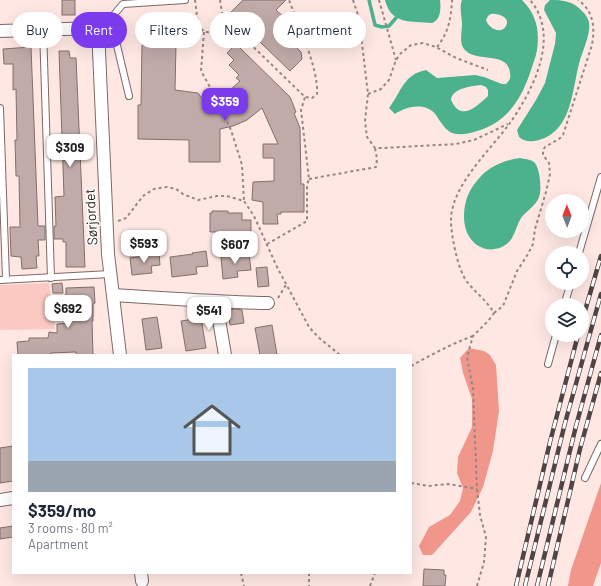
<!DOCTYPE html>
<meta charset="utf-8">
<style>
:root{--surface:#fff;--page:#f6f6f7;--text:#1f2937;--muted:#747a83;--accent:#7c3aed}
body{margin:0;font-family:Barlow,sans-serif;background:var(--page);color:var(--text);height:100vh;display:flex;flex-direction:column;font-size:15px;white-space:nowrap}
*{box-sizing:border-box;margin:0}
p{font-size:13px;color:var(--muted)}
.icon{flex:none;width:22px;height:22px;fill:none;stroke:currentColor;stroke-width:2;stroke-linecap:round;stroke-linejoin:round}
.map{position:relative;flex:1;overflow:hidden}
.sheet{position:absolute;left:12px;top:354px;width:400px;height:220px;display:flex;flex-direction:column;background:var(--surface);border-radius:0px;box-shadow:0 4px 16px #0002}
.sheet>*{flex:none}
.top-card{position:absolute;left:12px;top:12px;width:400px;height:36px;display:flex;gap:8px}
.needle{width:26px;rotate:359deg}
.controls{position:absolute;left:545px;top:194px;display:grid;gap:8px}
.controls a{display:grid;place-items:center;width:44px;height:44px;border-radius:50%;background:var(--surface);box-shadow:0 4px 16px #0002;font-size:20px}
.price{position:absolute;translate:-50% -34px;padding:0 9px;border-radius:8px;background:#fff;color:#222;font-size:13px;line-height:26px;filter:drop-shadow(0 1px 2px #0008)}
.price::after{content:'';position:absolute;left:50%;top:24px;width:12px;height:9px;margin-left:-6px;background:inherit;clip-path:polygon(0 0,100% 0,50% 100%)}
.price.current{background:var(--accent);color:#fff}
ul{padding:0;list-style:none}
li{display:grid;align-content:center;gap:8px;height:212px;padding:0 16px}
li span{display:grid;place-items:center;height:124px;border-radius:0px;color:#555}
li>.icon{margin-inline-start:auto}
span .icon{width:72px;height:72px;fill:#fffc;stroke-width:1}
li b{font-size:17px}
.chip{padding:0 14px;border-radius:18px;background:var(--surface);box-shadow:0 4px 16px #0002;font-size:14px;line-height:36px}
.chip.current{background:var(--accent);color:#fff}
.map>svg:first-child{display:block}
.green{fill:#f9c9c2}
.forest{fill:#f1968b}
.water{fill:#4bb28d;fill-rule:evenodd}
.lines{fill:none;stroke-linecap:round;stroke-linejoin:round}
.stream{stroke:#4bb28d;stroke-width:3.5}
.building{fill:#c1aba8;stroke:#826e6b}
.service-casing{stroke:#7d6966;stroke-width:8}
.minor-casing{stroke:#7d6966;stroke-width:14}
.path{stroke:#968683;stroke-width:2;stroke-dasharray:3 3;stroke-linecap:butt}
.service{stroke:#fff;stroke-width:6}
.minor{stroke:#fff;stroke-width:12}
.rail-casing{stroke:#504543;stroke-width:4.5}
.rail{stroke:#fff;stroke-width:3;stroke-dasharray:9;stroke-linecap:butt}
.labels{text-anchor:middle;stroke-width:3;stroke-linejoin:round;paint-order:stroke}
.street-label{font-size:14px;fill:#271f1e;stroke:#fff}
</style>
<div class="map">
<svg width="601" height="586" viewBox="0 0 601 586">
<rect width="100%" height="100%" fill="#ffe8e4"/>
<path class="green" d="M 49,283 L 55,329 L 0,330 L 0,285 Z"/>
<g class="forest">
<path d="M 469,348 L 484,351 L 490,355 L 496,365 L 499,411 L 493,451 L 483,487 L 471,512 L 432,555 L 423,555 L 419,546 L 429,527 L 450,515 L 460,501 L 463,488 L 457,473 L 458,457 L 472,427 L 472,399 L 463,373 L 460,358 Z"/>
<path d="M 601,483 L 601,563 L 593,586 L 568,586 L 571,570 Z"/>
</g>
<g class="water">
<path d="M 385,0 L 440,0 C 441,8 441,20 432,23 C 411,21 391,25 385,0 Z"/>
<path d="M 462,0 L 522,0 C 536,14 540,30 537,50 C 536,57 533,63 531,70 C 522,98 507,123 477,131 C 469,134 458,136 450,132 C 444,128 440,121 436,115 C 426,102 407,106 395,114 L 389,108 C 401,92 404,74 426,70 L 437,78 L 475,75 L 484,77 L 502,84 L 506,84 C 510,80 511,78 510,73 C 508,50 476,64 464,49 C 459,43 462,32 462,24 C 462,17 459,7 462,0 ZM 491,14 C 497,13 511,17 506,26 C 501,35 488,28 486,20 L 488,16 ZM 481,85 L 486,87 L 488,90 L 488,96 C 476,107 461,122 451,100 C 452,88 472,86 481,85 Z"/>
<path d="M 550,0 C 564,0 573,1 583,12 C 585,14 588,18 589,22 C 591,35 582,51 579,64 C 572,90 572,131 539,140 C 531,142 525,142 519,137 L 517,130 L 536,100 L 545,83 L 555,44 L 556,33 L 544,10 L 545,5 Z"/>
<path d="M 520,158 C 524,159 530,159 534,162 C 540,167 542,190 539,197 C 536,206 526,211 521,218 C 517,224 516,231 512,238 C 508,246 495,251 486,249 C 463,243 460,215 468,195 C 471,188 476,181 482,175 C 492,165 505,160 520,158 Z"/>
</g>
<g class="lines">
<path class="stream" d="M 369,0 L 375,25 L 382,27 L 389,26 L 396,18"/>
</g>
<g class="building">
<rect x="62" y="0" width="13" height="15"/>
<path d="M 243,0 L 286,0 L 276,10 L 285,18 L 276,28 L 301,52 L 302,59 L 290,71 L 230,13 Z"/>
<path d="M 236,44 L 290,97 L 296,112 L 294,113 L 300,128 L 301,184 L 304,184 L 304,212 L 281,212 L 281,214 L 277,214 L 278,224 L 263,224 L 263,202 L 252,200 L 253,182 L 274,181 L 274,158 L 263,158 L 263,144 L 278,144 L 262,108 L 247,120 L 233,126 L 220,129 L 220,162 L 189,162 L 189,140 L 138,139 L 138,105 L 141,105 L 142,45 L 176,45 L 175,90 L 198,93 L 207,105 L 229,91 L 240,81 L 236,78 L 239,75 L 229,65 L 234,60 L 227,53 Z"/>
<path d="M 31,47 L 38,226 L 45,226 L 45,240 L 38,240 L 39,256 L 36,256 L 37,268 L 22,269 L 21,257 L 11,256 L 10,227 L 20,227 L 19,176 L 16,176 L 15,140 L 17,140 L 16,89 L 13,90 L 13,64 L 4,64 L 3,49 Z"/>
<path d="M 59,51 L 69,51 L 70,58 L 76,58 L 85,267 L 66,267 L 66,242 L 63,242 L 63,239 L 54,239 L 54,226 L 56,226 L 55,197 L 64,196 Z"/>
<path d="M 212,211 L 228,211 L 228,213 L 242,213 L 242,220 L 251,220 L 251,236 L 240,236 L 240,232 L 210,232 L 210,213 L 212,213 Z"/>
<path d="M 206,251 L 208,266 L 196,267 L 197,274 L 172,277 L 170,257 L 193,254 L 192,253 Z"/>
<path d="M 159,254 L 160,265 L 151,266 L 152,273 L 132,275 L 130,258 Z"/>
<path d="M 249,254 L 251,270 L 237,271 L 238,277 L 223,279 L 221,257 Z"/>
<path d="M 267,267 L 269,286 L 258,287 L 256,268 Z"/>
<path d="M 62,283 L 63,293 L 53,293 L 52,284 Z"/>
<path d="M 94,287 L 95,303 L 93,304 L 93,321 L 92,321 L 93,355 L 76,355 L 76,352 L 51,353 L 51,355 L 18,355 L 17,342 L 29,341 L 29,338 L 48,338 L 49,332 L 57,333 L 57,324 L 70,323 L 69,305 L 66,305 L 66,288 Z"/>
<path d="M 235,309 L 242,310 L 244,323 L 230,325 L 228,310 Z"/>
<path d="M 157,317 L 162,348 L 146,350 L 142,319 Z"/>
<path d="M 201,318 L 206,348 L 186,351 L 181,321 Z"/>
<path d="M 272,325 L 277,355 L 260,355 L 255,328 Z"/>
<path d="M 13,446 L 13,481 L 0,483 L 0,448 Z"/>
<path d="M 13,526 L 13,537 L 0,539 L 0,528 Z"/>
<path d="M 424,569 L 444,570 L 444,575 L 446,575 L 445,586 L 423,586 Z"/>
</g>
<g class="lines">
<defs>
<g id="service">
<path d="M 106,24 L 112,30 L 115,37 L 129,96"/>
<path d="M 98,28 L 106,24 L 123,4 L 185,0"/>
<path d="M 43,29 L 51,278"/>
<path d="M 0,108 L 6,279"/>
<path d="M 579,253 L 601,177"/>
<path d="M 0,280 L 110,274"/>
<path d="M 564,305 L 571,283"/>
<path d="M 548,364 L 556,335"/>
<path d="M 585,478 L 601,444"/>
</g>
<g id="minor">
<path d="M 0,31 L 98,28 L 108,254 L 120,355"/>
<path d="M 113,295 C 165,298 216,302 268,303"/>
<path d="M 216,302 L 225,355"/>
<path d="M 0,500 L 13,498"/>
<path d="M 141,573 L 142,581"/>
</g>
</defs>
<use href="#service" class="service-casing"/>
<use href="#minor" class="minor-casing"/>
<g class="path">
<path d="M 195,0 L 198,24 L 204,32 L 240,34"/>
<path d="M 220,0 L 222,13 L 240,34 L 305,97 L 312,98 L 317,94 C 319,70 298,24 289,0"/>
<path d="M 353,0 L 359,18 L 368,94 L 365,121 L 367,137 L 375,148 L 383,148 L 456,144 L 474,140 L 508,124"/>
<path d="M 379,0 L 396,60"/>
<path d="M 204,32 L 201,71 L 216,98 L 231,130 L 238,152 L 242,165 L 244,201"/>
<path d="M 437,47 C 449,32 451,18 452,0"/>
<path d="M 368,94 L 381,89 L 389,80 L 396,60 L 401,53 L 411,45 L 423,43 L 436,47 L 456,58 L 488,70"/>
<path d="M 309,179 L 376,167 L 377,159 L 375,148"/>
<path d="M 118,221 L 126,218 L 143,196 L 154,189 L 167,187 L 176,189 L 183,194 L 198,200 L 217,196 L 227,196 L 244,201 L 254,216 L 277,267 L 309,327 L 318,337 L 340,355"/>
<path d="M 267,244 L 307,221 L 307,185 L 309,179 L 301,110 L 305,97"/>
<path d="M 278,298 L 286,285"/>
<path d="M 494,313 L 503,306 L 517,271 L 528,254 L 533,244 L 535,229 L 546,192 L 550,174 L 549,163 L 543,155 L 543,150 L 545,147 L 559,139 L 563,135 L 592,45 C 595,28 594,11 578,0"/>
<path d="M 411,366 C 431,355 451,344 473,336"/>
<path d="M 411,483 L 428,486 L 448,484 L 477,489"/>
<path d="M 241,573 L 244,586"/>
<path d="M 309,573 L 309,586"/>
<path d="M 370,586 L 375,573"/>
<path d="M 477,586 L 484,562 L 486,537 L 480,515 L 477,489 L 473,389 L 467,357 L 473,336 L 489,320 L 494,313 C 487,301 477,294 468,283 C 458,272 451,235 451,220 C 451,186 491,149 510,123 C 533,90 561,36 530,0"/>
</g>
<use href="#service" class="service"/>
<use href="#minor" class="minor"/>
<defs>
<g id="rail">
<path d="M 582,321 L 601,256"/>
<path d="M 516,586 L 550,442 L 578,335"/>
<path d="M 525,586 L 565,423 L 601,294"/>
<path d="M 537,586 L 576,426 L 601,335"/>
<path d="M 548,586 L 580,449 L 601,373"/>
</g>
</defs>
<use href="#rail" class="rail-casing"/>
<use href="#rail" class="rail"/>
</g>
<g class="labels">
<g class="street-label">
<text transform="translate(91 217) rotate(-93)" y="5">Sørjordet</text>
</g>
</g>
</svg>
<div class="controls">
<a><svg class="needle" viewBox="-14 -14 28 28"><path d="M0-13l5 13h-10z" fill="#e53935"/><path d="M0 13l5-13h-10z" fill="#747a83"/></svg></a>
<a><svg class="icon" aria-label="locate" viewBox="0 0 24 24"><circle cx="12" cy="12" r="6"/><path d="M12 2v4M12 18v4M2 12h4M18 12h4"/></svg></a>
<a><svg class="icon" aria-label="layers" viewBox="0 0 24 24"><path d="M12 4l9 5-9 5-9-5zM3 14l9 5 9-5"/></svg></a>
</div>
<b class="price current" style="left:225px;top:122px">$359</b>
<b class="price" style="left:70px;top:168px">$309</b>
<b class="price" style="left:144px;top:264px">$593</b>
<b class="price" style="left:235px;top:265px">$607</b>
<b class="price" style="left:68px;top:329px">$692</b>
<b class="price" style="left:209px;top:331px">$541</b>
<div class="top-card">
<a class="chip">Buy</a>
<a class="chip current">Rent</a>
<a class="chip">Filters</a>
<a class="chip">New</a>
<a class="chip">Apartment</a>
</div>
<section class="sheet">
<ul>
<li><span style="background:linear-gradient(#a9c7e8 75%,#9aa5b1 0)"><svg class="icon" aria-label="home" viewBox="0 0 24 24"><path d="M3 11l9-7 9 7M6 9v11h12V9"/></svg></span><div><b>$359/mo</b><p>3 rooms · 80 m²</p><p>Apartment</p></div></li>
</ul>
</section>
</div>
